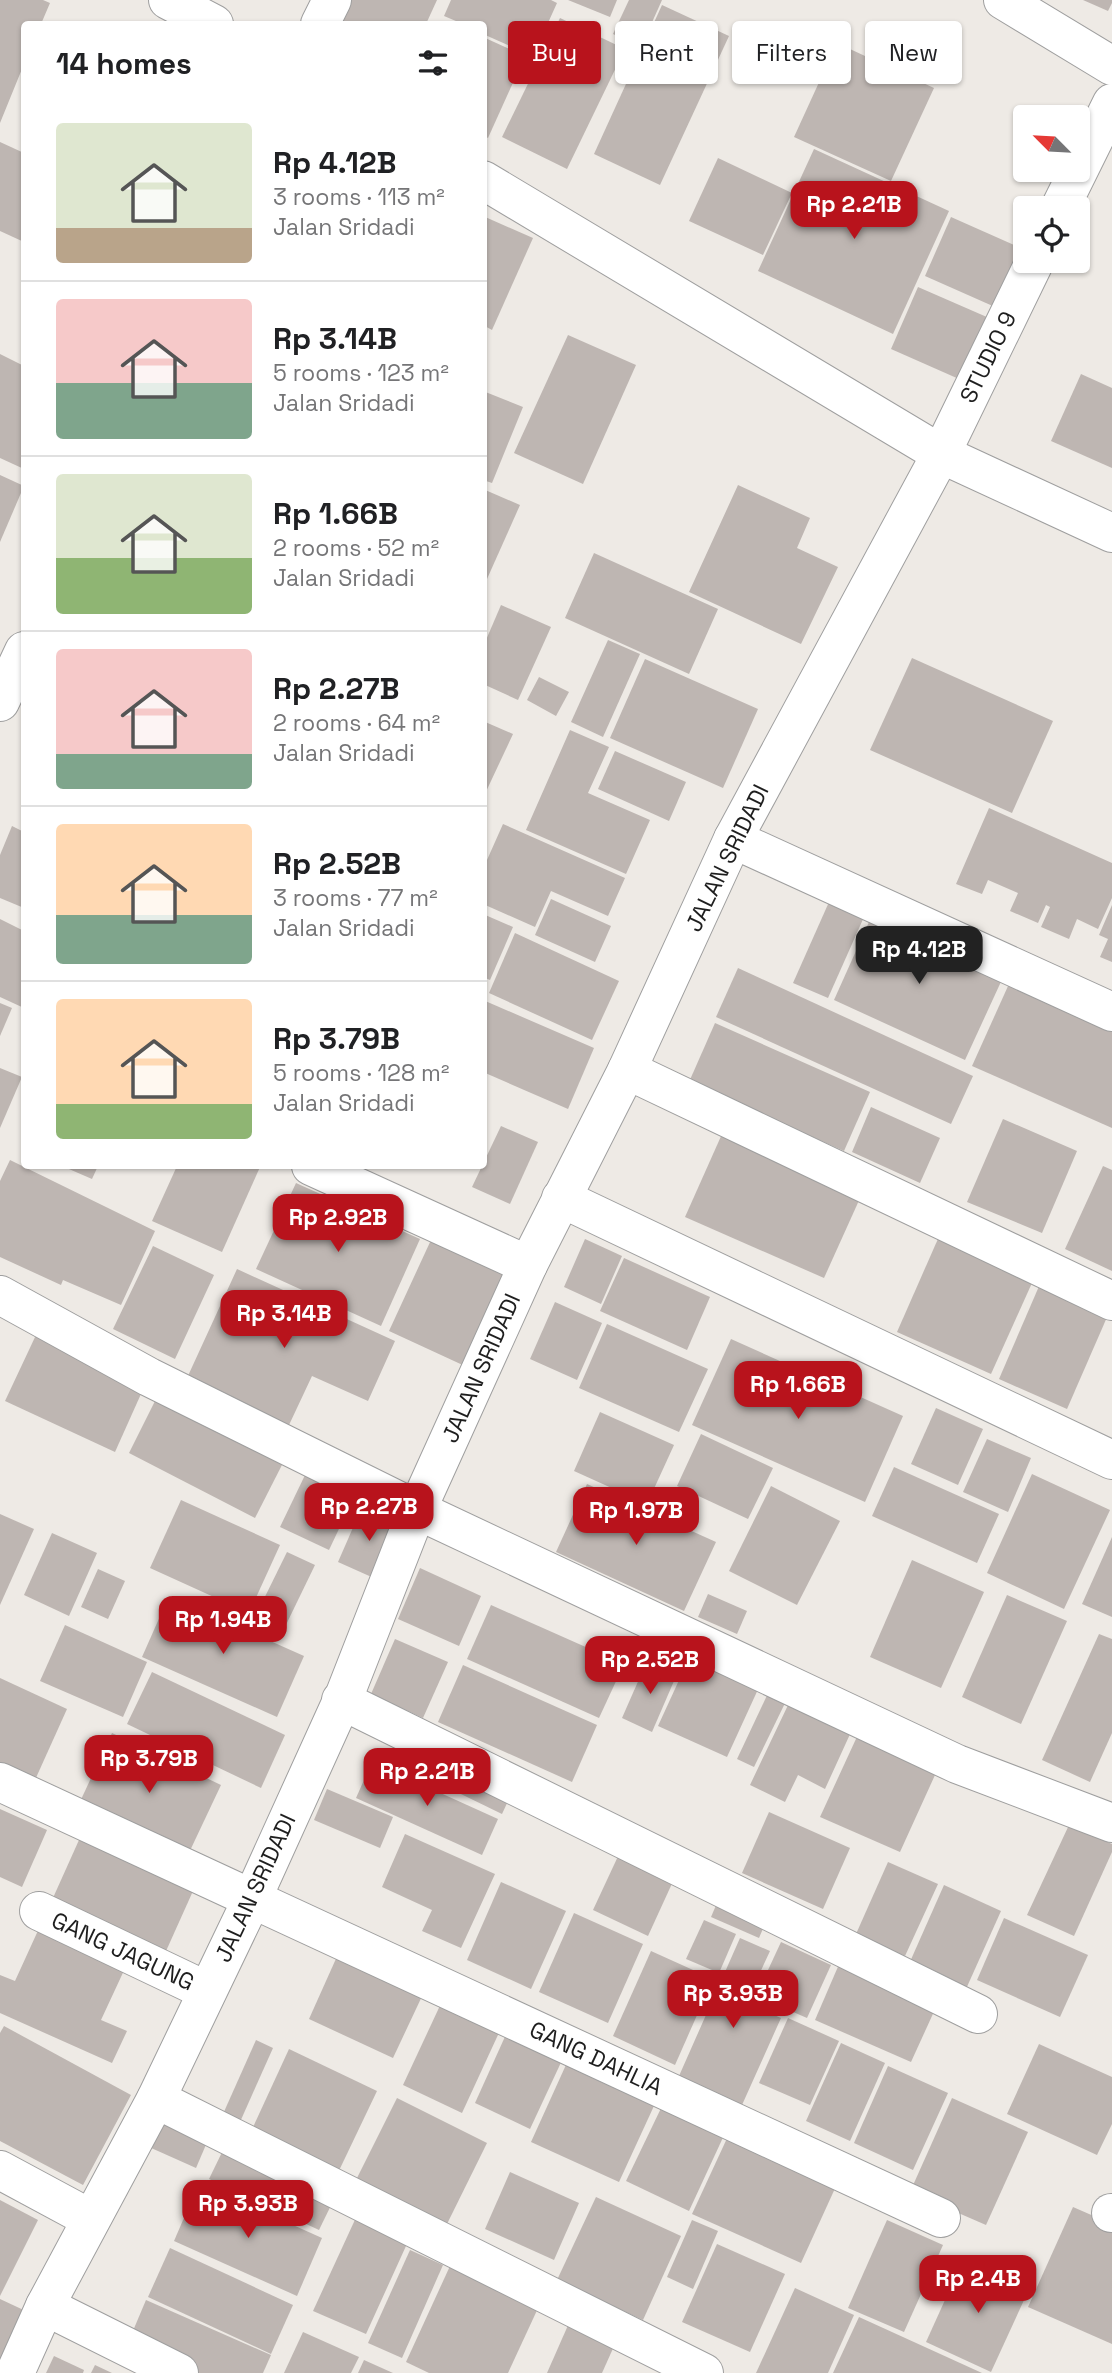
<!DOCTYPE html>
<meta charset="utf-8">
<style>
:root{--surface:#fff;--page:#f2f2f2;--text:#202124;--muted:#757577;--line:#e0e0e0;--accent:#b8131c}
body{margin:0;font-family:"Space Grotesk",sans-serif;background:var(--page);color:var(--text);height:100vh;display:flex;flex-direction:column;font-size:26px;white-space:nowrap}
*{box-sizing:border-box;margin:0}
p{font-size:23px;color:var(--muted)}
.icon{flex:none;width:38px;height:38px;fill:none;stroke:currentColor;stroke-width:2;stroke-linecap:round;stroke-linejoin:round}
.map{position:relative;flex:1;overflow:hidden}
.panel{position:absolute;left:21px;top:21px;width:466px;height:1148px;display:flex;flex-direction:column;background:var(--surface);border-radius:7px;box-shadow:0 2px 5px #0004}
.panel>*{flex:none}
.guide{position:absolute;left:508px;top:21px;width:499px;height:63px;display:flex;gap:14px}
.needle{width:46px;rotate:294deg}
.buttons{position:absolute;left:1013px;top:105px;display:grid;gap:14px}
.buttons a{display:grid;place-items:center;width:77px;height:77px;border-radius:7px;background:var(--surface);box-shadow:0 2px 5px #0004;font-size:35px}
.price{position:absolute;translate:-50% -60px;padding:0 16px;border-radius:14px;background:var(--accent);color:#fff;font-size:23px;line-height:46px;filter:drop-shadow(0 2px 4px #0008)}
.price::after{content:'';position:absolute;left:50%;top:42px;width:21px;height:16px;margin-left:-10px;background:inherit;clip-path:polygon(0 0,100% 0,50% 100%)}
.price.selected{background:#222;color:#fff}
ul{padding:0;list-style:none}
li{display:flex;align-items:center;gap:21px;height:175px;padding:0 35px}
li+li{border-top:2px solid var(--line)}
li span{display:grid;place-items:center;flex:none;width:196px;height:140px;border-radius:7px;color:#555}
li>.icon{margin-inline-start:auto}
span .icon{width:84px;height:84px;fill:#fffc;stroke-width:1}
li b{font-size:30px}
h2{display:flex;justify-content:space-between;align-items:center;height:84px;padding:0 35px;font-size:30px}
.tag{padding:0 24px;border-radius:7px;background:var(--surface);box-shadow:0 2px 5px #0004;font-size:24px;line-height:63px}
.tag.selected{background:var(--accent);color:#fff}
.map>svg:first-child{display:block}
.building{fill:#beb6b2}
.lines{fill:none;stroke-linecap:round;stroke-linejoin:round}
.street-casing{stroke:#9f9f9f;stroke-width:40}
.street{stroke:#fff;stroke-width:38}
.labels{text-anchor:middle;stroke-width:6;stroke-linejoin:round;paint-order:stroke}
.street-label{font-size:23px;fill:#1e1e1e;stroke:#fff}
</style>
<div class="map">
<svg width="1112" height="2373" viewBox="0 0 1112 2373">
<rect width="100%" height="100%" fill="#eeeae5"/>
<g class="building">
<path d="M 0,0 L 43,0 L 50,3 L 41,24 L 24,24 L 24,64 L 0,123 Z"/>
<path d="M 351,0 L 437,0 L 426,24 L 341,24 Z"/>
<path d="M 451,0 L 551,0 L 557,3 L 533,56 L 483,34 L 483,24 L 463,24 L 444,16 Z"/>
<path d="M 568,0 L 617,0 L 610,17 Z"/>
<path d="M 629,0 L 662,0 L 641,47 L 613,34 Z"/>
<path d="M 1083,0 L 1112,0 L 1112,3 L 1108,11 Z"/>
<path d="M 662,5 L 729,36 L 660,185 L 594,154 Z"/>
<path d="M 560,18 L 625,49 L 567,169 L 502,137 Z"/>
<path d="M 483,37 L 525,56 L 488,138 L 483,135 Z"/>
<path d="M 837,43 L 934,88 L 891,181 L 794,137 Z"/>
<path d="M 0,142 L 24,153 L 24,242 L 0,231 Z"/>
<path d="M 814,149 L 949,211 L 893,334 L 758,271 Z"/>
<path d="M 718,158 L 792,193 L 763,255 L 689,221 Z"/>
<path d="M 483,216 L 533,238 L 492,330 L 483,325 Z"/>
<path d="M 951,217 L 1021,248 L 995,307 L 925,276 Z"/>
<path d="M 918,287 L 996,321 L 968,383 L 891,349 Z"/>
<path d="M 568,335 L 636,365 L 583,484 L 514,453 Z"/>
<path d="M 0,354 L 24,366 L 24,469 L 0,458 Z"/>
<path d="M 1081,374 L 1112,388 L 1112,468 L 1051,441 Z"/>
<path d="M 483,391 L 523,407 L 492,483 L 483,480 Z"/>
<path d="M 0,475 L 24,486 L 0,542 Z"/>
<path d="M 738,485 L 810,518 L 797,548 L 838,567 L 801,644 L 689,592 Z"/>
<path d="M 483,489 L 520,505 L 487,579 L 483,577 Z"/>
<path d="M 594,553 L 718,609 L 689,674 L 565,618 Z"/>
<path d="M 501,605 L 551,627 L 518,700 L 483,684 L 483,647 Z"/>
<path d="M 608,640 L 640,654 L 603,737 L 571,722 Z"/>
<path d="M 912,658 L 1053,721 L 1012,813 L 870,750 Z"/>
<path d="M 645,659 L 758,709 L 723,788 L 610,738 Z"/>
<path d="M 539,677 L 569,692 L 556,716 L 527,700 Z"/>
<path d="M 483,721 L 513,734 L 483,798 Z"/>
<path d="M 570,730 L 609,747 L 588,793 L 650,820 L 626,874 L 526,830 Z"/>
<path d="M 615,751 L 686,782 L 669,821 L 598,789 Z"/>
<path d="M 989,808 L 1112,863 L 1112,898 L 1098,929 L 1077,919 L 1069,939 L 1041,927 L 1050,907 L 1046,905 L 1038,923 L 1010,911 L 1018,893 L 988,880 L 982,894 L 956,884 Z"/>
<path d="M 503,824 L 625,878 L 608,916 L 551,891 L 535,927 L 483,904 L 483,869 Z"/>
<path d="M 12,826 L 24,832 L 24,908 L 0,898 L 0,855 Z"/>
<path d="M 551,899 L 611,926 L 595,962 L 535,935 Z"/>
<path d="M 829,902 L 864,917 L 828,998 L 793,983 Z"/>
<path d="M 1112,905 L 1112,962 L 1100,957 L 1108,939 L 1099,935 Z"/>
<path d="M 873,913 L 1005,973 L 965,1060 L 834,1000 Z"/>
<path d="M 483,914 L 513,927 L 490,980 L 483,977 Z"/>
<path d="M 0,919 L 24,931 L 24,1008 L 0,997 Z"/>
<path d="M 515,933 L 619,981 L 592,1040 L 489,993 Z"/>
<path d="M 738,968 L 973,1076 L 951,1124 L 716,1017 Z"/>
<path d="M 1013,975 L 1112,1019 L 1112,1128 L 972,1066 Z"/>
<path d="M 483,1000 L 594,1048 L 568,1109 L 483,1072 Z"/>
<path d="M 0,1003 L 12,1008 L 0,1036 Z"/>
<path d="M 715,1023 L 870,1092 L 844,1151 L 689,1082 Z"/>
<path d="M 0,1068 L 22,1077 L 0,1128 Z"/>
<path d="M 871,1107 L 940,1138 L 920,1183 L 852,1152 Z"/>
<path d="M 1003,1119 L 1077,1151 L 1042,1233 L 967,1202 Z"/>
<path d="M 501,1126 L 538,1142 L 510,1204 L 472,1187 Z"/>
<path d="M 722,1134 L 861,1196 L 824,1278 L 685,1217 Z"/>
<path d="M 10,1160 L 155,1231 L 121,1305 L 63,1280 L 61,1285 L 0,1257 L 0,1181 Z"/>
<path d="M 62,1166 L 98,1166 L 92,1179 Z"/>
<path d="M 177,1166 L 260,1167 L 222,1252 L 152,1221 Z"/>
<path d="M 1103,1166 L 1112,1170 L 1112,1271 L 1065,1249 Z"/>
<path d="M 296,1183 L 420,1239 L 381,1326 L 256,1269 Z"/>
<path d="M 941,1232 L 1036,1274 L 991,1374 L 897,1332 Z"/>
<path d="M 585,1239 L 622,1256 L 601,1304 L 564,1287 Z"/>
<path d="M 431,1240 L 509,1276 L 467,1367 L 389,1331 Z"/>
<path d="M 153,1246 L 214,1275 L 175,1359 L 113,1329 Z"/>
<path d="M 624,1258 L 710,1297 L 687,1350 L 600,1311 Z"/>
<path d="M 237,1269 L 395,1341 L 368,1401 L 312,1376 L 289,1425 L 187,1378 Z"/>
<path d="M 1043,1277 L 1111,1308 L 1067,1409 L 999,1379 Z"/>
<path d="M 555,1302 L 602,1323 L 577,1380 L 530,1359 Z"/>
<path d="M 607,1324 L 708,1369 L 679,1432 L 579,1388 Z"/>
<path d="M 36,1335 L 145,1385 L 115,1452 L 5,1401 Z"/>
<path d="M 731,1339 L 903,1416 L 865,1502 L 692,1425 Z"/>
<path d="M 158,1395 L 285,1459 L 255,1518 L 129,1453 Z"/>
<path d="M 936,1408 L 983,1429 L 958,1485 L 911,1464 Z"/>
<path d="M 600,1412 L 674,1445 L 647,1504 L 574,1471 Z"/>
<path d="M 701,1434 L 773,1468 L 748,1519 L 677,1486 Z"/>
<path d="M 987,1439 L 1031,1458 L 1008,1512 L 963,1492 Z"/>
<path d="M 894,1467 L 999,1514 L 977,1563 L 872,1516 Z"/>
<path d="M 306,1473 L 355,1495 L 329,1550 L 280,1527 Z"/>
<path d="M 1032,1474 L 1110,1510 L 1064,1609 L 987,1573 Z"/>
<path d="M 587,1484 L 716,1542 L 684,1611 L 556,1552 Z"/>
<path d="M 771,1486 L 840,1521 L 797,1605 L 729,1571 Z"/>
<path d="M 181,1500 L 280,1545 L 249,1613 L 150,1568 Z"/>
<path d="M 362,1507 L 400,1524 L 376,1579 L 338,1562 Z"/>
<path d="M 0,1514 L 34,1529 L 0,1605 Z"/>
<path d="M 52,1533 L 97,1553 L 69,1616 L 24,1595 Z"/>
<path d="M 1112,1537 L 1112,1617 L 1082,1604 Z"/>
<path d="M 287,1552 L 315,1565 L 283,1631 L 255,1617 Z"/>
<path d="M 912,1560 L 984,1592 L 941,1688 L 870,1657 Z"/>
<path d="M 420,1568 L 481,1596 L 459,1646 L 398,1619 Z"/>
<path d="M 98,1569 L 125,1581 L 108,1619 L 81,1607 Z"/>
<path d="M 708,1594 L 747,1611 L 737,1634 L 698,1617 Z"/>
<path d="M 1007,1595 L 1067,1621 L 1021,1724 L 962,1697 Z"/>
<path d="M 169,1596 L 304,1656 L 277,1717 L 142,1657 Z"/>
<path d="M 491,1605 L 624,1664 L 599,1718 L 467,1659 Z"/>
<path d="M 65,1625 L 147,1662 L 123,1717 L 40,1681 Z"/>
<path d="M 1099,1634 L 1112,1639 L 1112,1733 L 1090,1782 L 1042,1760 Z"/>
<path d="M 395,1639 L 448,1662 L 423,1718 L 371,1694 Z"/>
<path d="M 691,1654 L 760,1685 L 727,1757 L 658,1726 Z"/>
<path d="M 647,1661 L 677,1674 L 652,1732 L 622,1718 Z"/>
<path d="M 463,1665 L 597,1725 L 572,1782 L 438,1722 Z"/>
<path d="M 152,1672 L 285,1735 L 261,1788 L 127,1724 Z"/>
<path d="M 0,1678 L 67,1709 L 35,1780 L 0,1763 Z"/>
<path d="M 770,1689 L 788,1697 L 754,1767 L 737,1759 Z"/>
<path d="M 789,1703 L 851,1732 L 825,1789 L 798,1775 L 785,1802 L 750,1785 Z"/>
<path d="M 861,1728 L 940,1764 L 900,1852 L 820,1817 Z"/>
<path d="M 112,1733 L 221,1785 L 187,1857 L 78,1806 Z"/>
<path d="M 406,1735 L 514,1788 L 502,1814 L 393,1761 Z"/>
<path d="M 372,1762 L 498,1819 L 482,1855 L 356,1798 Z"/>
<path d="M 327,1789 L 393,1817 L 380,1848 L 314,1820 Z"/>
<path d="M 0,1809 L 47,1830 L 22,1887 L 0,1877 Z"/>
<path d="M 769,1812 L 850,1848 L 823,1909 L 742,1873 Z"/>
<path d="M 1069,1825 L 1112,1844 L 1112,1852 L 1074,1936 L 1027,1915 Z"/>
<path d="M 405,1834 L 495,1874 L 461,1948 L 422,1931 L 432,1910 L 382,1887 Z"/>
<path d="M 79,1840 L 193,1891 L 162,1960 L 48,1909 Z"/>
<path d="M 620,1852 L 675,1877 L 648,1936 L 593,1910 Z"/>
<path d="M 888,1862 L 938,1884 L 905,1956 L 856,1934 Z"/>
<path d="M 501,1882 L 566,1911 L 531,1989 L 467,1960 Z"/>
<path d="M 944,1885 L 1001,1911 L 966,1989 L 909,1964 Z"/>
<path d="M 720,1896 L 768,1917 L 759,1938 L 711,1917 Z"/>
<path d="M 574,1913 L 643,1944 L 608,2023 L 539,1992 Z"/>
<path d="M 1004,1918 L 1088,1955 L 1060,2017 L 977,1980 Z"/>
<path d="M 704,1920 L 736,1934 L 719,1973 L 686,1959 Z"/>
<path d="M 41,1924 L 127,1964 L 101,2020 L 127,2031 L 112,2063 L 0,2013 L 0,1975 L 15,1981 Z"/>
<path d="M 740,1938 L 770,1951 L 746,2003 L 781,2018 L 742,2105 L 679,2076 Z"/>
<path d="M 781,1942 L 831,1965 L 807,2018 L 756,1996 Z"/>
<path d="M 651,1951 L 713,1979 L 675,2065 L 613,2036 Z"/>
<path d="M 339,1952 L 424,1992 L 393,2058 L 309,2019 Z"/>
<path d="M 840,1962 L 937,2005 L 911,2062 L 815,2020 Z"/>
<path d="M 444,1997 L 503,2024 L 462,2113 L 403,2085 Z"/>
<path d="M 788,2018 L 839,2041 L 810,2105 L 759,2083 Z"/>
<path d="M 4,2026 L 131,2095 L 83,2185 L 0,2141 L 0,2033 Z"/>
<path d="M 508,2030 L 564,2056 L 530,2129 L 475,2103 Z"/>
<path d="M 256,2040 L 273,2048 L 240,2122 L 223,2114 Z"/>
<path d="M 841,2043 L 885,2063 L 850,2141 L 806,2121 Z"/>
<path d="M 1039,2044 L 1112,2077 L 1112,2124 L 1097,2155 L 1007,2114 Z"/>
<path d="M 289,2049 L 377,2091 L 335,2179 L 248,2138 Z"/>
<path d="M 570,2056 L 659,2095 L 619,2182 L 531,2142 Z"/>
<path d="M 888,2066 L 948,2093 L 913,2170 L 854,2143 Z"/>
<path d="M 397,2098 L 487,2143 L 446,2226 L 355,2182 Z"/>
<path d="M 952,2098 L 1028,2132 L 986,2225 L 910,2192 Z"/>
<path d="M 664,2102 L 726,2131 L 689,2211 L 626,2181 Z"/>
<path d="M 164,2112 L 211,2133 L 196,2168 L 149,2147 Z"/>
<path d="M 729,2134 L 837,2184 L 801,2263 L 692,2214 Z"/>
<path d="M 227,2142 L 337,2193 L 319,2230 L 209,2179 Z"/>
<path d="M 510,2172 L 579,2203 L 554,2260 L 485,2229 Z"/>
<path d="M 199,2183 L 322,2238 L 297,2296 L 174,2241 Z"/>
<path d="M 596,2197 L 681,2236 L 643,2320 L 557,2280 Z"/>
<path d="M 0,2200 L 38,2220 L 0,2296 Z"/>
<path d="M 1073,2207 L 1112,2224 L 1112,2344 L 1028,2307 Z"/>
<path d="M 359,2211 L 411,2235 L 366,2334 L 313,2311 Z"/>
<path d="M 692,2220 L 718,2231 L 693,2289 L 667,2277 Z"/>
<path d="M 887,2220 L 943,2245 L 904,2332 L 848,2308 Z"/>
<path d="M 717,2244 L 785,2274 L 750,2352 L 682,2322 Z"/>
<path d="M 170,2248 L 293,2305 L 271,2354 L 148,2297 Z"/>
<path d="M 410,2250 L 443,2265 L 402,2358 L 368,2343 Z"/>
<path d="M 964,2258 L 1030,2287 L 991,2372 L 926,2342 Z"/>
<path d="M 450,2266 L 539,2306 L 508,2373 L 429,2373 L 406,2362 Z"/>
<path d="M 795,2288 L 854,2315 L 828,2373 L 756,2373 Z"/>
<path d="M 0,2299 L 30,2313 L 0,2372 Z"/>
<path d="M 146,2300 L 271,2355 L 263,2373 L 191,2373 L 127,2345 Z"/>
<path d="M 859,2317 L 982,2373 L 833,2373 Z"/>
<path d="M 569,2323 L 615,2344 L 602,2373 L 547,2373 Z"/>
<path d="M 303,2332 L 359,2357 L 351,2373 L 284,2373 Z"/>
<path d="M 54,2356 L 84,2370 L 83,2373 L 46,2373 Z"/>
<path d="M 364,2360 L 393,2373 L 358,2373 Z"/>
<path d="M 95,2365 L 112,2373 L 91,2373 Z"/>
</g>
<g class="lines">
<defs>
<g id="street">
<path d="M 168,0 L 214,24"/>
<path d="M 1003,0 L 1112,66"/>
<path d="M 320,24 L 332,0"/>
<path d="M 483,180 L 941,454 L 1112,533"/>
<path d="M 1060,208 L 1112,103"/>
<path d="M 0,702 L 24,651"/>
<path d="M 733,839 L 1112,1012"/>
<path d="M 627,1070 L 1112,1301"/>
<path d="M 311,1166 L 528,1265"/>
<path d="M 561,1198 L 1112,1460"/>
<path d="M 0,1295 L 149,1377 L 417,1510 L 957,1764 L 1112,1823"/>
<path d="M 341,1700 L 978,2014"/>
<path d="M 0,1782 L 941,2218"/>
<path d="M 39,1911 L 207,1991"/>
<path d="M 156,2099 L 704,2373"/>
<path d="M 0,2170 L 91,2219"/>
<path d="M 1111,2213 L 1112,2213"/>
<path d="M 45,2306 L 179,2373"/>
<path d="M 15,2373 L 45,2306 L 156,2099 L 252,1899 L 345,1694 L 417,1510 L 528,1265 L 627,1070 L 733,839 L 941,454 L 1035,261"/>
</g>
</defs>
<use href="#street" class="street-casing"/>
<use href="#street" class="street"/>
</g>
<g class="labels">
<g class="street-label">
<text transform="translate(988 357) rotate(-64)" y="8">STUDIO 9</text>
<text transform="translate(727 858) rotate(-64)" y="8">JALAN SRIDADI</text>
<text transform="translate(481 1368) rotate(-66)" y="8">JALAN SRIDADI</text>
<text transform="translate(255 1888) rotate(-65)" y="8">JALAN SRIDADI</text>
<text transform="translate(123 1951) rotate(25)" y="8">GANG JAGUNG</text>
<text transform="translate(596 2058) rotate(25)" y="8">GANG DAHLIA</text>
</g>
</g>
</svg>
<div class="buttons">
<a><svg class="needle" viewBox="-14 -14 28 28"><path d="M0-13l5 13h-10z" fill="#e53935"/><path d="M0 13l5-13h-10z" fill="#757577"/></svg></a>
<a><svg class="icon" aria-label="locate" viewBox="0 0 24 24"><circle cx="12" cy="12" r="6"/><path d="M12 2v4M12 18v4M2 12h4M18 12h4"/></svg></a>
</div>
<b class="price" style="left:854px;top:241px">Rp 2.21B</b>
<b class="price selected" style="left:919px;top:986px">Rp 4.12B</b>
<b class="price" style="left:338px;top:1254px">Rp 2.92B</b>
<b class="price" style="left:284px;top:1350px">Rp 3.14B</b>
<b class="price" style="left:798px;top:1421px">Rp 1.66B</b>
<b class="price" style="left:369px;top:1543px">Rp 2.27B</b>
<b class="price" style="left:636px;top:1547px">Rp 1.97B</b>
<b class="price" style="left:223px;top:1656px">Rp 1.94B</b>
<b class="price" style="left:650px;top:1696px">Rp 2.52B</b>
<b class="price" style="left:149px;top:1795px">Rp 3.79B</b>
<b class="price" style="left:427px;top:1808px">Rp 2.21B</b>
<b class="price" style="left:733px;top:2030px">Rp 3.93B</b>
<b class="price" style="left:248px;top:2240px">Rp 3.93B</b>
<b class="price" style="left:978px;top:2315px">Rp 2.4B</b>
<div class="guide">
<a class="tag selected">Buy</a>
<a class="tag">Rent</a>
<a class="tag">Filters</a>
<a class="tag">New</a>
</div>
<section class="panel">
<h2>14 homes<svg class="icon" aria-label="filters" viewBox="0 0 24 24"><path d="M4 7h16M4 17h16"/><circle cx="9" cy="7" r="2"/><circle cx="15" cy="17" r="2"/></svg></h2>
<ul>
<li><span style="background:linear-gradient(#dfe7d0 75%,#b9a48a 0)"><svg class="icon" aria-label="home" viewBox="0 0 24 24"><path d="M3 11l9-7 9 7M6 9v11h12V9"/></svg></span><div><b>Rp 4.12B</b><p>3 rooms · 113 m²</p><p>Jalan Sridadi</p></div></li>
<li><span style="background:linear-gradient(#f6c9c9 60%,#7fa58c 0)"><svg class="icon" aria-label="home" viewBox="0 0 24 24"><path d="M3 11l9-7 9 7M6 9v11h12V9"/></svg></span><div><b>Rp 3.14B</b><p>5 rooms · 123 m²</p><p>Jalan Sridadi</p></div></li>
<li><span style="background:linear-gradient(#dfe7d0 60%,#8fb573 0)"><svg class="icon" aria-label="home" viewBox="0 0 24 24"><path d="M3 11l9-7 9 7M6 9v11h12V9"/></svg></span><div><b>Rp 1.66B</b><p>2 rooms · 52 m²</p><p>Jalan Sridadi</p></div></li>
<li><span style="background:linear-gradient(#f6c9c9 75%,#7fa58c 0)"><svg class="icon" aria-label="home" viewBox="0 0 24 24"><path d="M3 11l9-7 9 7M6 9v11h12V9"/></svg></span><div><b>Rp 2.27B</b><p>2 rooms · 64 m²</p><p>Jalan Sridadi</p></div></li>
<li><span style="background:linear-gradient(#ffd9b3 65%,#7fa58c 0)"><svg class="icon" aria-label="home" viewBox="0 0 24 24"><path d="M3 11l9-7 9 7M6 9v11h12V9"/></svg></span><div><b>Rp 2.52B</b><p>3 rooms · 77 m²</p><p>Jalan Sridadi</p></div></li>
<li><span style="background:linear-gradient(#ffd9b3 75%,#8fb573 0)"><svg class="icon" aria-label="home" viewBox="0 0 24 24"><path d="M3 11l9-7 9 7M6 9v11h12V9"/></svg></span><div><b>Rp 3.79B</b><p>5 rooms · 128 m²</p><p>Jalan Sridadi</p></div></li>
</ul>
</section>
</div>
